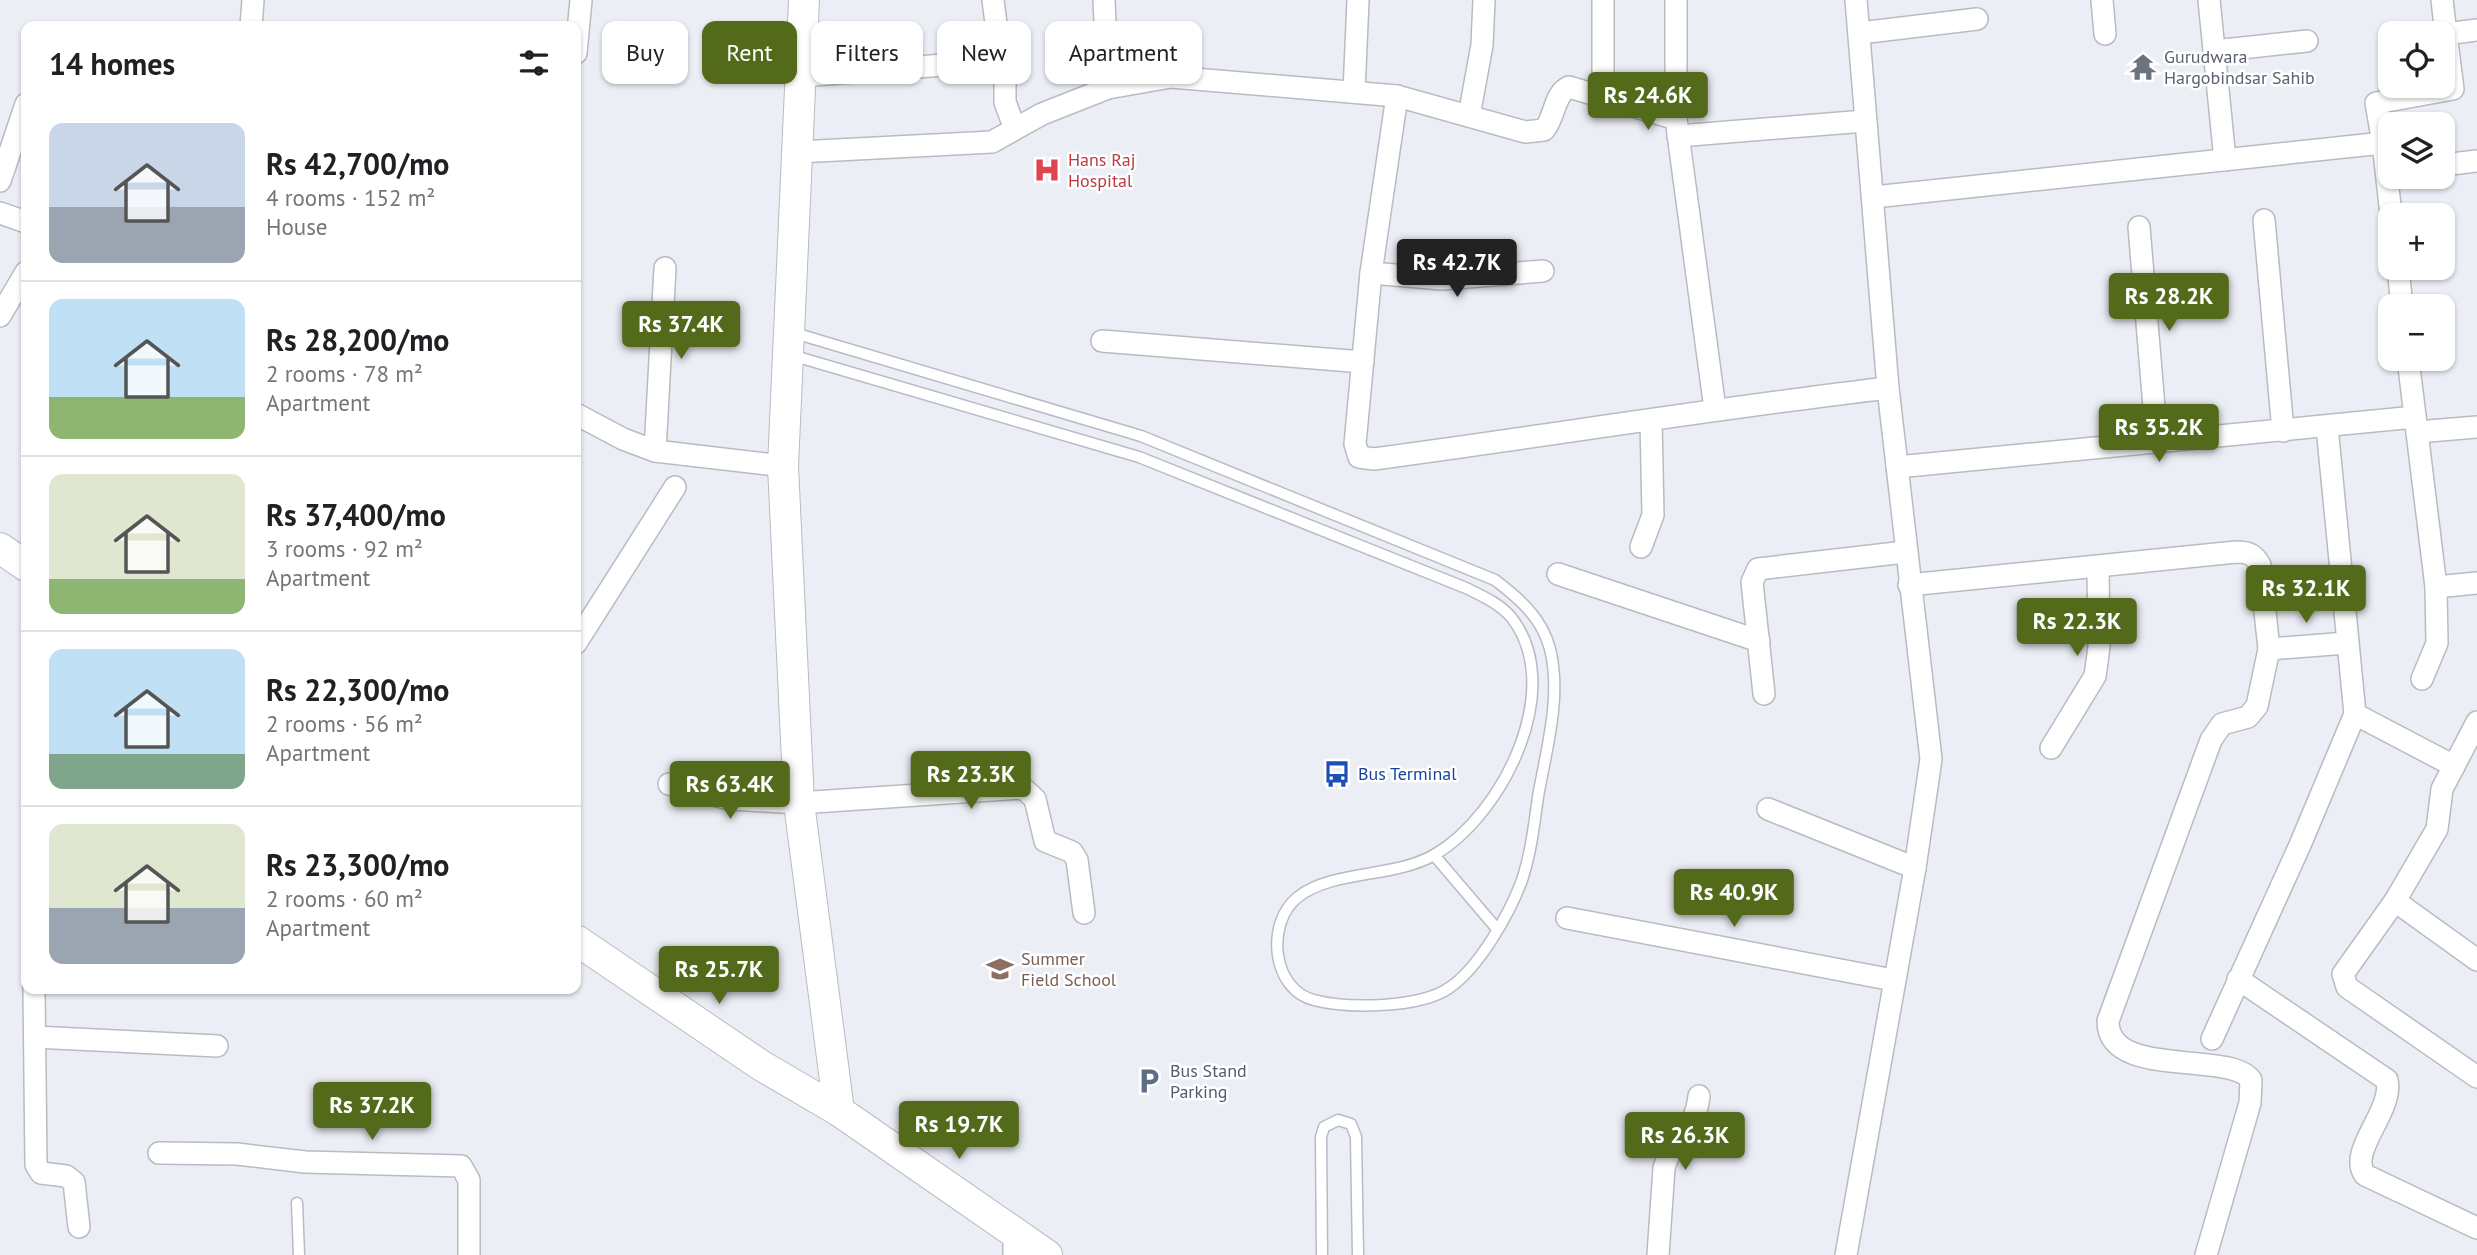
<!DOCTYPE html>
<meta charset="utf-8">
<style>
:root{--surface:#fff;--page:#f6f6f6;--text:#202124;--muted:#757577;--line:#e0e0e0;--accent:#526a1a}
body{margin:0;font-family:"PT Sans",sans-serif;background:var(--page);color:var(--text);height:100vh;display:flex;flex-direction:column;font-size:26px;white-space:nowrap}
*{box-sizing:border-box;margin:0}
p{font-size:23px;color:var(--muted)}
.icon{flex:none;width:38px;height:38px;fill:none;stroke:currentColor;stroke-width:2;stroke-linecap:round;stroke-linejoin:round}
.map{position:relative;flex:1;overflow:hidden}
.details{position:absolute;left:21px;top:21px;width:560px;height:973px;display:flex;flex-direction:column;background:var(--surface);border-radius:14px;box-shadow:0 2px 5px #0004}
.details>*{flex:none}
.hud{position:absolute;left:602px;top:21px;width:665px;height:63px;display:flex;gap:14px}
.controls{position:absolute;left:2378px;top:21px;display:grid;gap:14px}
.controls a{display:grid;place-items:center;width:77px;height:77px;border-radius:14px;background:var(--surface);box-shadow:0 2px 5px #0004;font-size:35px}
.price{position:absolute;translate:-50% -60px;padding:0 16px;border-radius:7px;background:var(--accent);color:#fff;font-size:23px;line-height:46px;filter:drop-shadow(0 2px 4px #0008)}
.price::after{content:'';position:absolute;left:50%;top:42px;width:21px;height:16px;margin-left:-10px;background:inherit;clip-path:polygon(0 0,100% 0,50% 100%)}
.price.selected{background:#222;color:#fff}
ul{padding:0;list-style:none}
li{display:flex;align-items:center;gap:21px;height:175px;padding:0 28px}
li+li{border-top:2px solid var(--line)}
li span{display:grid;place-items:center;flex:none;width:196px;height:140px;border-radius:14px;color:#555}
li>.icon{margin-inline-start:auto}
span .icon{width:84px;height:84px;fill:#fffc;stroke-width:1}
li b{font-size:30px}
h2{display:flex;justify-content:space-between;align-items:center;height:84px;padding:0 28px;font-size:30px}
.chip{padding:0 24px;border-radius:14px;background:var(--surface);box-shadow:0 2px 5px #0004;font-size:24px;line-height:63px}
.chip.selected{background:var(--accent);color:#fff}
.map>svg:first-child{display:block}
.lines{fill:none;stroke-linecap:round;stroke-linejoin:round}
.lane-casing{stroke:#b8bbc3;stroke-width:13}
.street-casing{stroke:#b8bbc3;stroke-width:24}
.secondary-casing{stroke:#b8bbc3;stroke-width:32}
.lane{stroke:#fff;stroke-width:10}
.street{stroke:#fff;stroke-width:21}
.secondary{stroke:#fff;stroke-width:30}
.labels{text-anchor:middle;stroke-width:5;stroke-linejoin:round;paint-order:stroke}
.worship-label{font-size:18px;fill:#5b616d;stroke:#fff;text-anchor:start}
.health-label{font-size:18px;fill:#be3a42;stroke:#fff;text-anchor:start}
.transit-label{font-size:18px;fill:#164399;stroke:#fff;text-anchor:start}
.education-label{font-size:18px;fill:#785e54;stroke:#fff;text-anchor:start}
.service-label{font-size:18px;fill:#4e5e75;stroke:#fff;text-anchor:start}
</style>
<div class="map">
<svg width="2477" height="1255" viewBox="0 0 2477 1255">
<rect width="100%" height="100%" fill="#eceef6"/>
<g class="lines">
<defs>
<g id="lane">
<path d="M 791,332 L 1141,436 L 1495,580 C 1520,599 1542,618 1550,649 C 1562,697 1546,750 1538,797 C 1534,825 1531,853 1522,880 C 1510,913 1479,968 1449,988 C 1420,1008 1348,1009 1314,1000 C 1272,990 1265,923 1298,897 C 1332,870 1394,878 1434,855 C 1503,815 1567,687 1511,617 C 1499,603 1482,596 1466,588 L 1139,457 L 791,355"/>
<path d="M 1434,855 L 1497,929"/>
<path d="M 297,1203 L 299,1255"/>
<path d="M 1322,1255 L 1321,1137 L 1324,1127 L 1338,1120 L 1351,1124 L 1356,1137 L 1358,1255"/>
</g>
<g id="street">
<path d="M 993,0 L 999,47 L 995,61"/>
<path d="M 1104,0 L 1108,88"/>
<path d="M 1603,0 L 1603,97"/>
<path d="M 2102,0 L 2105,34"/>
<path d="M 2209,0 L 2225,160"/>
<path d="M 2442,0 L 2446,34"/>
<path d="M 251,26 L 253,0"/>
<path d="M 1860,33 L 1977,19"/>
<path d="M 2214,51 L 2307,41"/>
<path d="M 576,53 L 581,0"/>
<path d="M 995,61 L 1005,76 L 1005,102 L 1015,129"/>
<path d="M 801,76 L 995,61"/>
<path d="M 1354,92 L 1358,0"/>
<path d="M 1397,96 L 1525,132 L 1544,130 C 1555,118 1554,93 1569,87 L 1676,119 L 1715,409"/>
<path d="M 1469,116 L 1482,45 L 1484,0"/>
<path d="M 1676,119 L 1676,0"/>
<path d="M 1678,136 L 1865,121"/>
<path d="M 2383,143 L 2376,103 L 2453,89 L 2446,34 L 2477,30"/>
<path d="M 798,152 L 992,142 L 1042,114 L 1108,88 L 1171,77 L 1397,96 L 1371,273 L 1355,444 L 1359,457 L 1374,459 C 1546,436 1716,408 1888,388"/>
<path d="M 2443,165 L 2477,161"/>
<path d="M 0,181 L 26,104"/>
<path d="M 1874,197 L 2383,143 L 2391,215"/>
<path d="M 0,213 L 26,222"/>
<path d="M 2264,220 L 2283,431"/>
<path d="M 2139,227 L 2157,443"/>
<path d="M 2398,268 L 2402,306"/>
<path d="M 1371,273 L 1442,279 L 1543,271"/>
<path d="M 0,316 L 26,272"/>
<path d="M 1102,341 L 1363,362"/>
<path d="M 2408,359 L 2436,587 L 2437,643 L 2422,679"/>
<path d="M 576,414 L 623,439 L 655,451 L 783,466"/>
<path d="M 2417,432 L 2477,427"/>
<path d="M 655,451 L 665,268"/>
<path d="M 1897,467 L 2415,417"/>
<path d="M 1641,547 L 1653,515 L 1651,420"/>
<path d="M 1558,574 L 1759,641"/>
<path d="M 1909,585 L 2236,552 C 2248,552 2254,554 2260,565 L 2269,649 L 2257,706 L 2248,717 L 2222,724 L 2211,740 L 2108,1021 C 2108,1080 2230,1050 2251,1080 L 2250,1103 L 2206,1255"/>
<path d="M 2436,587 L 2477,583"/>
<path d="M 576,643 L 675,487"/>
<path d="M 2269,649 L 2347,643"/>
<path d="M 1764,694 L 1752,582 L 1758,569 L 1905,552"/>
<path d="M 2355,714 L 2454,766"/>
<path d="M 2477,722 L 2442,789 L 2437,829 L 2395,901 L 2343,974 L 2347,987 L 2477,1077"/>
<path d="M 2051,748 L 2095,676 L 2099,647 L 2098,567"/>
<path d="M 669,784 L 730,799 L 799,803 L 1023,788 L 1035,799 L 1045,841 L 1072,852 L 1077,860 L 1084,913"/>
<path d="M 1768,809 L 1915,868"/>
<path d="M 2395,901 L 2477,960"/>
<path d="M 1567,918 L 1893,980"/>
<path d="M 2238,979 L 2387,1080 C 2394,1111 2347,1151 2365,1175 L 2477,1228"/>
<path d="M 34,989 L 36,1165 L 41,1173 L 66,1176 L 74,1182 L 79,1227"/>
<path d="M 35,1037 L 217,1046"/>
<path d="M 2212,1039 L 2300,845 L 2355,714 L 2327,427"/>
<path d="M 159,1153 L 237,1154 L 305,1162 L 461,1166 L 469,1180 L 469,1255"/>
<path d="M 1014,1229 L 1014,1255"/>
<path d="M 1658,1255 L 1664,1168 C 1673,1136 1695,1134 1699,1096"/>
<path d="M 1846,1255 L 1915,868 L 1931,759 L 1888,388 L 1856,0"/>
</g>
<g id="secondary">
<path d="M 804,0 L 783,466 L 799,803 L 839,1111"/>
<path d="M 0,548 L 26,566"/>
<path d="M 576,940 L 762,1066 L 839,1111 L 1047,1255"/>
</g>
</defs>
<use href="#lane" class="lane-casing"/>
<use href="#street" class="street-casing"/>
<use href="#secondary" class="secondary-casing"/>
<use href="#lane" class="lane"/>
<use href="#street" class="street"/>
<use href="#secondary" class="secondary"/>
</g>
<defs>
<symbol id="temple-bare" viewBox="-9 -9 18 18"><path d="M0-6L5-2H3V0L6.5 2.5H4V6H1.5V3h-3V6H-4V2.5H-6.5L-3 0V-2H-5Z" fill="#6b7280" stroke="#fff" stroke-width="2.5" paint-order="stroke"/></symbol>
<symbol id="hospital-bare" viewBox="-9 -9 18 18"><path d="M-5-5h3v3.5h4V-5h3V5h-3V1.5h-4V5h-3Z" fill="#e0444e" stroke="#fff" stroke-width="2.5" paint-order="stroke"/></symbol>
<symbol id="bus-bare" viewBox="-9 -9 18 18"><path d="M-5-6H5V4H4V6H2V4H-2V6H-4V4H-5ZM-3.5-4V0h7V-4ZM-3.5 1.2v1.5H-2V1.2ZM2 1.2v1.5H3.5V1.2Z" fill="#1a4fb4" stroke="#fff" stroke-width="2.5" paint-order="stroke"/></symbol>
<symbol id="school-bare" viewBox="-9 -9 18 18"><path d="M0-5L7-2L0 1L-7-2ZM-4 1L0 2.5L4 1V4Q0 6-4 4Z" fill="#8d6e63" stroke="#fff" stroke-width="2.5" paint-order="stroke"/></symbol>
<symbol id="parking-bare" viewBox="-9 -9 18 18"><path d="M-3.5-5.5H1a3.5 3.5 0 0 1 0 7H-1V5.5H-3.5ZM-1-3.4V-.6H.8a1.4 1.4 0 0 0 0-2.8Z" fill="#5c6f8a" stroke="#fff" stroke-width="2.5" paint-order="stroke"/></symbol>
</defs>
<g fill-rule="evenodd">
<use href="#temple-bare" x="2124" y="48" width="38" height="38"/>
<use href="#hospital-bare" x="1028" y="151" width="38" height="38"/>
<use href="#bus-bare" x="1318" y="755" width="38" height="38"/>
<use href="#school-bare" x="981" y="950" width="38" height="38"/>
<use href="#parking-bare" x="1130" y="1062" width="38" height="38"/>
</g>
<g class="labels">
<g class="worship-label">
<text x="2164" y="63">Gurudwara<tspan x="2164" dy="21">Hargobindsar Sahib</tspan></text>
</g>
<g class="health-label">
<text x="1068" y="166">Hans Raj<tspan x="1068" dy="21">Hospital</tspan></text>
</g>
<g class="transit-label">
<text x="1358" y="780">Bus Terminal</text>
</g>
<g class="education-label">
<text x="1021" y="965">Summer<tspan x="1021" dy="21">Field School</tspan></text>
</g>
<g class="service-label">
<text x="1170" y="1077">Bus Stand<tspan x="1170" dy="21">Parking</tspan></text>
</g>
</g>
</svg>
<div class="controls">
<a><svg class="icon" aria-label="locate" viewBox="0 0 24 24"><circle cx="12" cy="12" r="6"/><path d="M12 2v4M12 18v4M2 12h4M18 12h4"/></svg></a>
<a><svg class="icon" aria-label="layers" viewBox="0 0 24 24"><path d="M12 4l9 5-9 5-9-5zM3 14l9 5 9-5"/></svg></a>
<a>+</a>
<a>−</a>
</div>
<b class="price" style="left:1648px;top:132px">Rs 24.6K</b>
<b class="price selected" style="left:1457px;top:299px">Rs 42.7K</b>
<b class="price" style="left:2169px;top:333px">Rs 28.2K</b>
<b class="price" style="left:681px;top:361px">Rs 37.4K</b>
<b class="price" style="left:2159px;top:464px">Rs 35.2K</b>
<b class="price" style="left:2306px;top:625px">Rs 32.1K</b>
<b class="price" style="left:2077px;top:658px">Rs 22.3K</b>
<b class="price" style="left:971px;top:811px">Rs 23.3K</b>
<b class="price" style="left:730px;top:821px">Rs 63.4K</b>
<b class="price" style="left:1734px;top:929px">Rs 40.9K</b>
<b class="price" style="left:719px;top:1006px">Rs 25.7K</b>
<b class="price" style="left:372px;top:1142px">Rs 37.2K</b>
<b class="price" style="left:959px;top:1161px">Rs 19.7K</b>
<b class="price" style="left:1685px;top:1172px">Rs 26.3K</b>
<div class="hud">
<a class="chip">Buy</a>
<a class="chip selected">Rent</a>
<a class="chip">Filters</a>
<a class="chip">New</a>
<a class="chip">Apartment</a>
</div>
<section class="details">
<h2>14 homes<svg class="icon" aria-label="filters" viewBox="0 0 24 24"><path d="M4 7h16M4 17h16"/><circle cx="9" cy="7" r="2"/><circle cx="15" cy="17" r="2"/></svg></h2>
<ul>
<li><span style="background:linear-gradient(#c9d6e8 60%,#9aa5b1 0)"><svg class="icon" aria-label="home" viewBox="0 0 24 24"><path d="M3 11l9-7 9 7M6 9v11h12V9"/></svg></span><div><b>Rs 42,700/mo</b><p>4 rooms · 152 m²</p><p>House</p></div></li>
<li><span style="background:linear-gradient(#bfe0f5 70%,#8fb573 0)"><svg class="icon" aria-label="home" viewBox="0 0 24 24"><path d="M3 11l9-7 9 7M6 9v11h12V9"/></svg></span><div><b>Rs 28,200/mo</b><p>2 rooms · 78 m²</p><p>Apartment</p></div></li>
<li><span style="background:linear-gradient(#dfe7d0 75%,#8fb573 0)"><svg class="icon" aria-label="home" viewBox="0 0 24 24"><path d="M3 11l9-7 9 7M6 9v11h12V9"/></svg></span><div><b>Rs 37,400/mo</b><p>3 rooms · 92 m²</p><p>Apartment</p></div></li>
<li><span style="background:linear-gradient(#bfe0f5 75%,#7fa58c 0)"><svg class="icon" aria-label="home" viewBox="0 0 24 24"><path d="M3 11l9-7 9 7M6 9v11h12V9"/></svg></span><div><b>Rs 22,300/mo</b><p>2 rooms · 56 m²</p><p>Apartment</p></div></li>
<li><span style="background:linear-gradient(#dfe7d0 60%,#9aa5b1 0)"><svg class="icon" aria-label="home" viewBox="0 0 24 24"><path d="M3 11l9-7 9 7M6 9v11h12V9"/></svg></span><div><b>Rs 23,300/mo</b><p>2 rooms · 60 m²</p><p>Apartment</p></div></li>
</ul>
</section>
</div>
